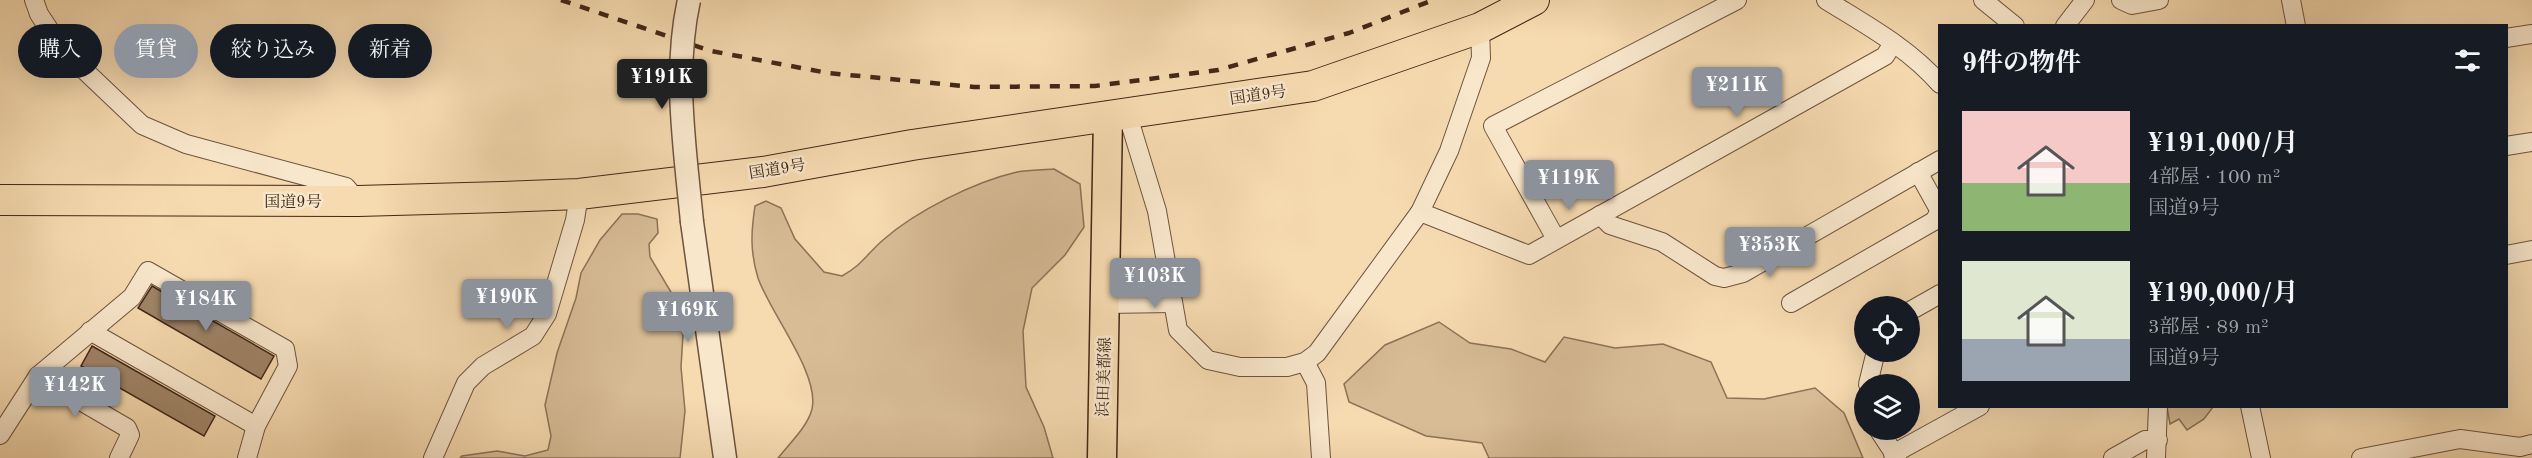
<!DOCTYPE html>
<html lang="ja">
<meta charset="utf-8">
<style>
:root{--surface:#171b24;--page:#242831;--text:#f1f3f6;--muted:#9ea1a6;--accent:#8c9099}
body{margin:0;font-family:"Old Standard TT","Noto Serif JP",serif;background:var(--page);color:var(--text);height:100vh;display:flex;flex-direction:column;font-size:22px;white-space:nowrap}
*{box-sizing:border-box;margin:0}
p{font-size:20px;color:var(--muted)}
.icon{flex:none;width:33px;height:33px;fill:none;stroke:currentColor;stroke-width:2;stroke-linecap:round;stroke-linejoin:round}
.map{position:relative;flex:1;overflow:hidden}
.sheet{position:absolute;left:1938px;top:24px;width:570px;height:384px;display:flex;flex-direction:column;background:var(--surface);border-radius:0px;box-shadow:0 6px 24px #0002}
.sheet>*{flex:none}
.top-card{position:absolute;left:18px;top:24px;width:570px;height:54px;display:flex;gap:12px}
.tools{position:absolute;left:1854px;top:296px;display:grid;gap:12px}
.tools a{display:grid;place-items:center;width:66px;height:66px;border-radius:50%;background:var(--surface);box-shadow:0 6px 24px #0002;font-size:30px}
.price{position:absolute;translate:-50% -51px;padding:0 14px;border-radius:6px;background:var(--accent);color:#fff;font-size:20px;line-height:39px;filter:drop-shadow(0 2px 3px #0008)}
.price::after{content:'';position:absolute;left:50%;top:36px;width:18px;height:14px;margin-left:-9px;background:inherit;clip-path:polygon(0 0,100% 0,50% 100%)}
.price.active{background:#222;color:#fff}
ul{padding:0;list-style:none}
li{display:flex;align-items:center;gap:18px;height:150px;padding:0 24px}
li span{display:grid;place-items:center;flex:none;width:168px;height:120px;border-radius:0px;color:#555}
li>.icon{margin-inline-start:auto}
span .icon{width:72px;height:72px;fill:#fffc;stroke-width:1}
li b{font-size:26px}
h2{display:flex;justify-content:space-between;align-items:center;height:72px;padding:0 24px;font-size:26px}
.pill{padding:0 21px;border-radius:27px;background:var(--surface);box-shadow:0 6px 24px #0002;font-size:21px;line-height:54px}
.pill.active{background:var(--accent);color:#fff}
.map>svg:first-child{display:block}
.green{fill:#d7bc96;stroke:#8c7257;stroke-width:1.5}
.building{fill:#9f8467;stroke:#412718;stroke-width:1.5}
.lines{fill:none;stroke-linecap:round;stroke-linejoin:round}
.minor-casing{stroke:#6e543e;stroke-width:20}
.tertiary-casing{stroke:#6e543e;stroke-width:25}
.primary-casing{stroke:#412718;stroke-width:31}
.trunk-casing{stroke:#412718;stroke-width:32}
.minor{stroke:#f9e7cc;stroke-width:18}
.tertiary{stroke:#f9e7cc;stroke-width:22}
.primary{stroke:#f6dab0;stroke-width:28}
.trunk{stroke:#f6dab0;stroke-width:30}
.rail{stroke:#412718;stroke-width:4.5;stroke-dasharray:10 10;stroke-linecap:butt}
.tertiary-bridge-casing{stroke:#6e543e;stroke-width:25;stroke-linecap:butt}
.tertiary-bridge{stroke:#f9e7cc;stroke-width:22}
.labels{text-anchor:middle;stroke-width:5;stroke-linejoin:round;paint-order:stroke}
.street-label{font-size:16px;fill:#412718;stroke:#f9e7cc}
</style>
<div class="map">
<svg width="2532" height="458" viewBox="0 0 2532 458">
<rect width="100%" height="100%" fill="#f6dab0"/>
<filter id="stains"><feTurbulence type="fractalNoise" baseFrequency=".00333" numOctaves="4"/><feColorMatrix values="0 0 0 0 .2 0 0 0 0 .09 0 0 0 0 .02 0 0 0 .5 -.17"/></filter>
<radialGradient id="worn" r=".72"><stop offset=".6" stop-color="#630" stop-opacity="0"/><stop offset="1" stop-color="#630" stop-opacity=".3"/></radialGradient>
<g class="green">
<path d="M 1054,169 L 1080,184 L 1084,227 L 1065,255 L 1032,288 L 1023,331 L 1026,387 L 1044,427 L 1053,458 L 778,458 C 789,444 808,426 812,409 C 820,374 770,313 758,278 C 750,252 751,232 755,206 L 766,201 L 781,208 L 795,239 L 824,272 L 842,276 C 862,265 867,254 883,240 C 916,211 974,182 1017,172 C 1029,170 1042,170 1054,169 Z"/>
<path d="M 622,214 L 638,214 L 657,219 L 658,233 L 649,244 L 650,257 L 671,292 L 683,335 L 681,367 L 685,411 L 680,458 L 460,458 L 462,456 L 497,451 L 525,456 L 548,450 L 551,436 L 545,405 L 557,353 L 576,298 L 581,273 L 600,240 Z"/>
<path d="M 1439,322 L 1470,343 L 1511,349 L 1545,362 L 1564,337 L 1615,348 L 1663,344 L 1711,362 L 1727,398 L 1764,399 L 1815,388 L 1844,413 L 1863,458 L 1489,458 L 1482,443 L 1426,436 L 1349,402 L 1344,384 L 1385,345 Z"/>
<path d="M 2167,407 L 2213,407 L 2204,419 L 2187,430 L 2179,419 L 2170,424 Z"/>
</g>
<g class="building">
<path d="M 152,286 L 274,356 L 261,379 L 138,308 Z"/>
<path d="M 92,346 L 215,416 L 204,436 L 81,366 Z"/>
</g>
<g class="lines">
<defs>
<g id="minor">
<path d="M 34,0 L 39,14 L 62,49 L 142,125 L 186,144 L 346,187 L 358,201"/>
<path d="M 1826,0 C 1866,25 1909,48 1940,84"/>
<path d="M 1983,0 L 2015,26"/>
<path d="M 2121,0 L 2132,5 L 2159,0"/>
<path d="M 2291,0 L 2296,26"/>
<path d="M 2065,26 L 2085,0"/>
<path d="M 2506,38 L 2532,34"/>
<path d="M 1127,113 L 1157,211 L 1178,330 L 1208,360 L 1240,367 L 1287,367 L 1305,362 L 1317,353 L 1420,212 L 1449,151 L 1481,58 L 1480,28"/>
<path d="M 2506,146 L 2532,142"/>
<path d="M 1420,212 L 1529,255 L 1885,56 L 1893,43"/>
<path d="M 1600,215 L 1610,225 L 1662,242 L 1715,276 L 1724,278 L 1743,273 L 1940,160"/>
<path d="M 1556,239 L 1493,126 L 1737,0"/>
<path d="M 2506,255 L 2532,250"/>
<path d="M 1791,303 L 1934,221 L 1939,213 L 1938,208 L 1918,172"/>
<path d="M 1105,304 L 1173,303"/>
<path d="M 1910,311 L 1940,294"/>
<path d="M 90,331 L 256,426"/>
<path d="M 1305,362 L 1316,383 L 1321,458"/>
<path d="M 38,376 L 127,428 L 130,435 L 119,458"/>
<path d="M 1868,384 L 1876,351"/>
<path d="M 2250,406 L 2261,458"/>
<path d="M 1878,429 L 1897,458"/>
<path d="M 0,435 L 38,376 L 132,297 L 148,271 L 285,349 L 288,366 L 256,426 L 247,458"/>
<path d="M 1893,454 L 1980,406"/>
<path d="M 433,458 L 466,383 L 483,366 L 533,336 L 547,314 L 575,220 L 579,194"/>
<path d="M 2113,458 L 2145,440 L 2158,440"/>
<path d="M 2156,458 L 2158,406"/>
<path d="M 2361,458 L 2460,439 L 2520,447 L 2532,444"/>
</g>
<path id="tertiary" d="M 692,222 L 725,458"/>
<path id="primary" d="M 1102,458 L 1108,116"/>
<path id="trunk" d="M 0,200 L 358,201 L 502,197 L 579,194 L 763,172 L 912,145 L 1313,86 L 1480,28 L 1534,0"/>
</defs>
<use href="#minor" class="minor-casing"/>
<use href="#tertiary" class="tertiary-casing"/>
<use href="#primary" class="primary-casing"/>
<use href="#trunk" class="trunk-casing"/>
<use href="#minor" class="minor"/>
<use href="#tertiary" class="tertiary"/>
<use href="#primary" class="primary"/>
<use href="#trunk" class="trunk"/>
<path class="rail" d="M 561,0 L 711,51 L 828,73 L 974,87 L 1095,86 L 1218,70 L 1349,33 L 1433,0"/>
<defs>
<path id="tertiary-bridge" d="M 689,0 C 673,72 685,150 692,222"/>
</defs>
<use href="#tertiary-bridge" class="tertiary-bridge-casing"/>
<use href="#tertiary-bridge" class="tertiary-bridge"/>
</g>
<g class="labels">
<g class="street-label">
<text transform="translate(1258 94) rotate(-8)" y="6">国道9号</text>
<text transform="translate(777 168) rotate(-9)" y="6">国道9号</text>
<text x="293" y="207">国道9号</text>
<text transform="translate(1103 377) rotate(-88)" y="6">浜田美都線</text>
</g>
</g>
<rect width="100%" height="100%" filter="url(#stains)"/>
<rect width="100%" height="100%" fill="url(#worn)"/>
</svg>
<div class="tools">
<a><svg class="icon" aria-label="locate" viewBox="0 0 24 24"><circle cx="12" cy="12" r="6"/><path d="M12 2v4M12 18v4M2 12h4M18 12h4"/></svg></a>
<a><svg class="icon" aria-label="layers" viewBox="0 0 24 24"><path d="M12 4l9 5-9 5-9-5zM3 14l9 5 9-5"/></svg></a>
</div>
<b class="price active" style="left:662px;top:110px">¥191K</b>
<b class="price" style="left:1737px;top:118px">¥211K</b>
<b class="price" style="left:1569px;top:211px">¥119K</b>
<b class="price" style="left:1770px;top:278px">¥353K</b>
<b class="price" style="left:1155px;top:309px">¥103K</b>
<b class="price" style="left:507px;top:330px">¥190K</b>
<b class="price" style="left:206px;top:332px">¥184K</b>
<b class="price" style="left:688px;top:343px">¥169K</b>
<b class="price" style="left:75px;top:418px">¥142K</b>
<div class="top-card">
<a class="pill">購入</a>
<a class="pill active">賃貸</a>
<a class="pill">絞り込み</a>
<a class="pill">新着</a>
</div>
<section class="sheet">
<h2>9件の物件<svg class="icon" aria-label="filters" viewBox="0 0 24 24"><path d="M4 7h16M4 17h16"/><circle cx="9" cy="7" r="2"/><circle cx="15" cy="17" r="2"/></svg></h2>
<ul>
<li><span style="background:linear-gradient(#f6c9c9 60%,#8fb573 0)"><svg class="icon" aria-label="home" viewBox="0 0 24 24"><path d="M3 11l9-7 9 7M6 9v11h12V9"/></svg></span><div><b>¥191,000/月</b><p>4部屋 · 100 m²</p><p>国道9号</p></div></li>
<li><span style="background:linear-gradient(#dfe7d0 65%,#9aa5b1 0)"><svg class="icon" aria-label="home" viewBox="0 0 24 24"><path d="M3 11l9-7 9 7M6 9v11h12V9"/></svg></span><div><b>¥190,000/月</b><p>3部屋 · 89 m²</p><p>国道9号</p></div></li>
</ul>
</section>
</div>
